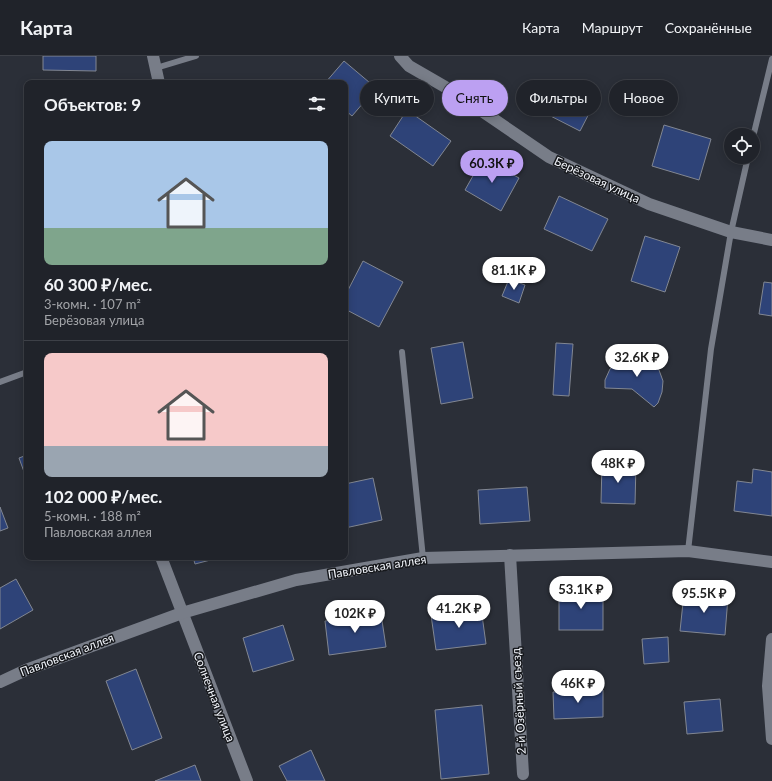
<!DOCTYPE html>
<html lang="ru">
<meta charset="utf-8">
<style>
:root{--surface:#20232a;--page:#282b32;--text:#f1f3f6;--muted:#a2a4a8;--line:#3d4047;--accent:#bca0f2}
body{margin:0;font-family:Lato,sans-serif;background:var(--page);color:var(--text);height:100vh;display:flex;flex-direction:column;font-size:15px;white-space:nowrap}
*{box-sizing:border-box;margin:0}
p{font-size:13px;color:var(--muted)}
.icon{flex:none;width:22px;height:22px;fill:none;stroke:currentColor;stroke-width:2;stroke-linecap:round;stroke-linejoin:round}
.map{position:relative;flex:1;overflow:hidden}
.side{position:absolute;left:24px;top:24px;width:324px;height:480px;display:flex;flex-direction:column;background:var(--surface);border-radius:8px;box-shadow:0 2px 10px #0003,0 0 0 1px var(--line)}
.side>*{flex:none}
.hud{position:absolute;left:360px;top:24px;width:352px;height:36px;display:flex;gap:8px}
.fabs{position:absolute;left:724px;top:72px;display:grid;gap:8px}
.fabs a{display:grid;place-items:center;width:36px;height:36px;border-radius:50%;background:var(--surface);box-shadow:0 2px 10px #0003,0 0 0 1px var(--line);font-size:20px}
.price{position:absolute;translate:-50% -34px;padding:0 9px;border-radius:14px;background:#fff;color:#222;font-size:13px;line-height:26px;filter:drop-shadow(0 1px 2px #0008)}
.price::after{content:'';position:absolute;left:50%;top:24px;width:12px;height:9px;margin-left:-6px;background:inherit;clip-path:polygon(0 0,100% 0,50% 100%)}
.price.selected{background:var(--accent);color:#111}
ul{padding:0;list-style:none}
li{display:grid;align-content:center;gap:8px;height:212px;padding:0 20px}
li+li{border-top:1px solid var(--line)}
li span{display:grid;place-items:center;height:124px;border-radius:8px;color:#555}
li>.icon{margin-inline-start:auto}
span .icon{width:72px;height:72px;fill:#fffc;stroke-width:1}
li b{font-size:17px}
h2{display:flex;justify-content:space-between;align-items:center;height:48px;padding:0 20px;font-size:17px}
.tag{padding:0 14px;border-radius:18px;background:var(--surface);box-shadow:0 2px 10px #0003,0 0 0 1px var(--line);font-size:14px;line-height:36px}
.tag.selected{background:var(--accent);color:#111}
header{display:flex;align-items:center;gap:24px;box-sizing:border-box;height:56px;padding:0 20px;background:var(--surface);border-bottom:1px solid var(--line)}
header strong{font-size:19px}
nav{display:flex;gap:22px;margin-inline-start:auto;font-size:14px}
.map>svg:first-child{display:block}
.building{fill:#2e4378;stroke:#828792}
.lines{fill:none;stroke-linecap:round;stroke-linejoin:round}
.service{stroke:#787d88;stroke-width:6}
.minor{stroke:#787d88;stroke-width:12}
.labels{text-anchor:middle;stroke-width:3;stroke-linejoin:round;paint-order:stroke}
.street-label{font-size:12px;fill:#f1f4fa;stroke:#16181c}
</style>
<header>
<strong>Карта</strong>
<nav><a>Карта</a><a>Маршрут</a><a>Сохранённые</a></nav>
</header>
<div class="map">
<svg width="772" height="725" viewBox="0 0 772 725">
<rect width="100%" height="100%" fill="#2b2f38"/>
<g class="building">
<path d="M 43,0 L 96,0 L 96,15 L 43,14 Z"/>
<path d="M 344,5 L 376,32 L 352,60 L 345,54 L 345,27 L 325,27 Z"/>
<path d="M 542,24 L 560,33 L 563,28 L 595,46 L 580,75 L 529,49 Z"/>
<path d="M 407,54 L 451,85 L 433,110 L 390,80 Z"/>
<path d="M 664,69 L 711,83 L 699,124 L 652,110 Z"/>
<path d="M 483,102 L 519,122 L 501,155 L 465,134 Z"/>
<path d="M 559,140 L 608,163 L 592,195 L 544,173 Z"/>
<path d="M 645,180 L 680,191 L 665,236 L 631,225 Z"/>
<path d="M 363,205 L 403,226 L 379,271 L 345,253 L 345,240 Z"/>
<path d="M 509,223 L 525,229 L 519,247 L 502,240 Z"/>
<path d="M 764,226 L 772,227 L 772,260 L 759,258 Z"/>
<path d="M 463,286 L 473,342 L 441,348 L 431,292 Z"/>
<path d="M 556,287 L 573,288 L 569,340 L 553,339 Z"/>
<path d="M 628,301 L 640,301 L 651,306 L 659,314 L 663,325 L 662,336 L 658,347 L 654,351 L 632,333 L 605,332 L 605,324 L 610,313 L 618,305 Z"/>
<path d="M 27,399 L 27,424 L 19,402 Z"/>
<path d="M 602,407 L 636,408 L 635,448 L 601,447 Z"/>
<path d="M 753,413 L 772,416 L 772,460 L 734,455 L 737,425 L 752,427 Z"/>
<path d="M 373,422 L 382,464 L 345,472 L 345,428 Z"/>
<path d="M 527,431 L 530,465 L 480,468 L 478,434 Z"/>
<path d="M 0,451 L 8,472 L 0,475 Z"/>
<path d="M 193,501 L 222,501 L 195,508 Z"/>
<path d="M 16,523 L 33,554 L 0,573 L 0,532 Z"/>
<rect x="559" y="534" width="44" height="40"/>
<path d="M 684,537 L 728,541 L 725,579 L 680,575 Z"/>
<path d="M 481,552 L 486,588 L 436,594 L 431,559 Z"/>
<path d="M 381,558 L 386,591 L 329,599 L 325,565 Z"/>
<path d="M 283,569 L 294,604 L 253,616 L 243,582 Z"/>
<path d="M 668,581 L 669,606 L 644,608 L 642,583 Z"/>
<path d="M 136,613 L 162,682 L 132,694 L 106,625 Z"/>
<path d="M 603,634 L 603,661 L 554,663 L 553,636 Z"/>
<path d="M 720,643 L 723,675 L 687,678 L 684,646 Z"/>
<path d="M 482,649 L 489,718 L 441,723 L 435,654 Z"/>
<path d="M 311,694 L 325,725 L 287,725 L 279,710 Z"/>
<path d="M 195,709 L 201,725 L 155,725 Z"/>
</g>
<g class="lines">
<g class="service">
<path d="M 156,12 L 196,0"/>
<path d="M 753,81 L 772,3"/>
<path d="M 402,296 L 423,502"/>
<path d="M 0,326 L 27,316"/>
<path d="M 688,495 L 711,293 L 731,176 L 748,101"/>
</g>
<g class="minor">
<path d="M 153,0 L 159,27"/>
<path d="M 400,0 L 409,10 L 454,36 L 549,101 L 649,148 L 731,176 L 772,184"/>
<path d="M 510,499 L 523,718"/>
<path d="M 161,501 L 247,725"/>
<path d="M 772,583 L 768,630 L 772,683"/>
<path d="M 0,626 L 26,614 L 182,557 L 296,524 L 423,502 L 688,495 L 772,506"/>
</g>
</g>
<g class="labels">
<g class="street-label">
<text transform="translate(597 124) rotate(25)" y="4">Берёзовая улица</text>
<text transform="translate(377 511) rotate(-9)" y="4">Павловская аллея</text>
<text transform="translate(67 599) rotate(-21)" y="4">Павловская аллея</text>
<text transform="translate(214 641) rotate(69)" y="4">Солнечная улица</text>
<text transform="translate(519 645) rotate(-93)" y="4">2-й Озёрный съезд</text>
</g>
</g>
</svg>
<div class="fabs">
<a><svg class="icon" aria-label="locate" viewBox="0 0 24 24"><circle cx="12" cy="12" r="6"/><path d="M12 2v4M12 18v4M2 12h4M18 12h4"/></svg></a>
</div>
<b class="price selected" style="left:492px;top:128px">60.3K ₽</b>
<b class="price" style="left:514px;top:235px">81.1K ₽</b>
<b class="price" style="left:637px;top:322px">32.6K ₽</b>
<b class="price" style="left:618px;top:428px">48K ₽</b>
<b class="price" style="left:581px;top:554px">53.1K ₽</b>
<b class="price" style="left:704px;top:558px">95.5K ₽</b>
<b class="price" style="left:459px;top:573px">41.2K ₽</b>
<b class="price" style="left:355px;top:578px">102K ₽</b>
<b class="price" style="left:578px;top:648px">46K ₽</b>
<div class="hud">
<a class="tag">Купить</a>
<a class="tag selected">Снять</a>
<a class="tag">Фильтры</a>
<a class="tag">Новое</a>
</div>
<section class="side">
<h2>Объектов: 9<svg class="icon" aria-label="filters" viewBox="0 0 24 24"><path d="M4 7h16M4 17h16"/><circle cx="9" cy="7" r="2"/><circle cx="15" cy="17" r="2"/></svg></h2>
<ul>
<li><span style="background:linear-gradient(#a9c7e8 70%,#7fa58c 0)"><svg class="icon" aria-label="home" viewBox="0 0 24 24"><path d="M3 11l9-7 9 7M6 9v11h12V9"/></svg></span><div><b>60 300 ₽/мес.</b><p>3-комн. · 107 m²</p><p>Берёзовая улица</p></div></li>
<li><span style="background:linear-gradient(#f6c9c9 75%,#9aa5b1 0)"><svg class="icon" aria-label="home" viewBox="0 0 24 24"><path d="M3 11l9-7 9 7M6 9v11h12V9"/></svg></span><div><b>102 000 ₽/мес.</b><p>5-комн. · 188 m²</p><p>Павловская аллея</p></div></li>
</ul>
</section>
</div>
